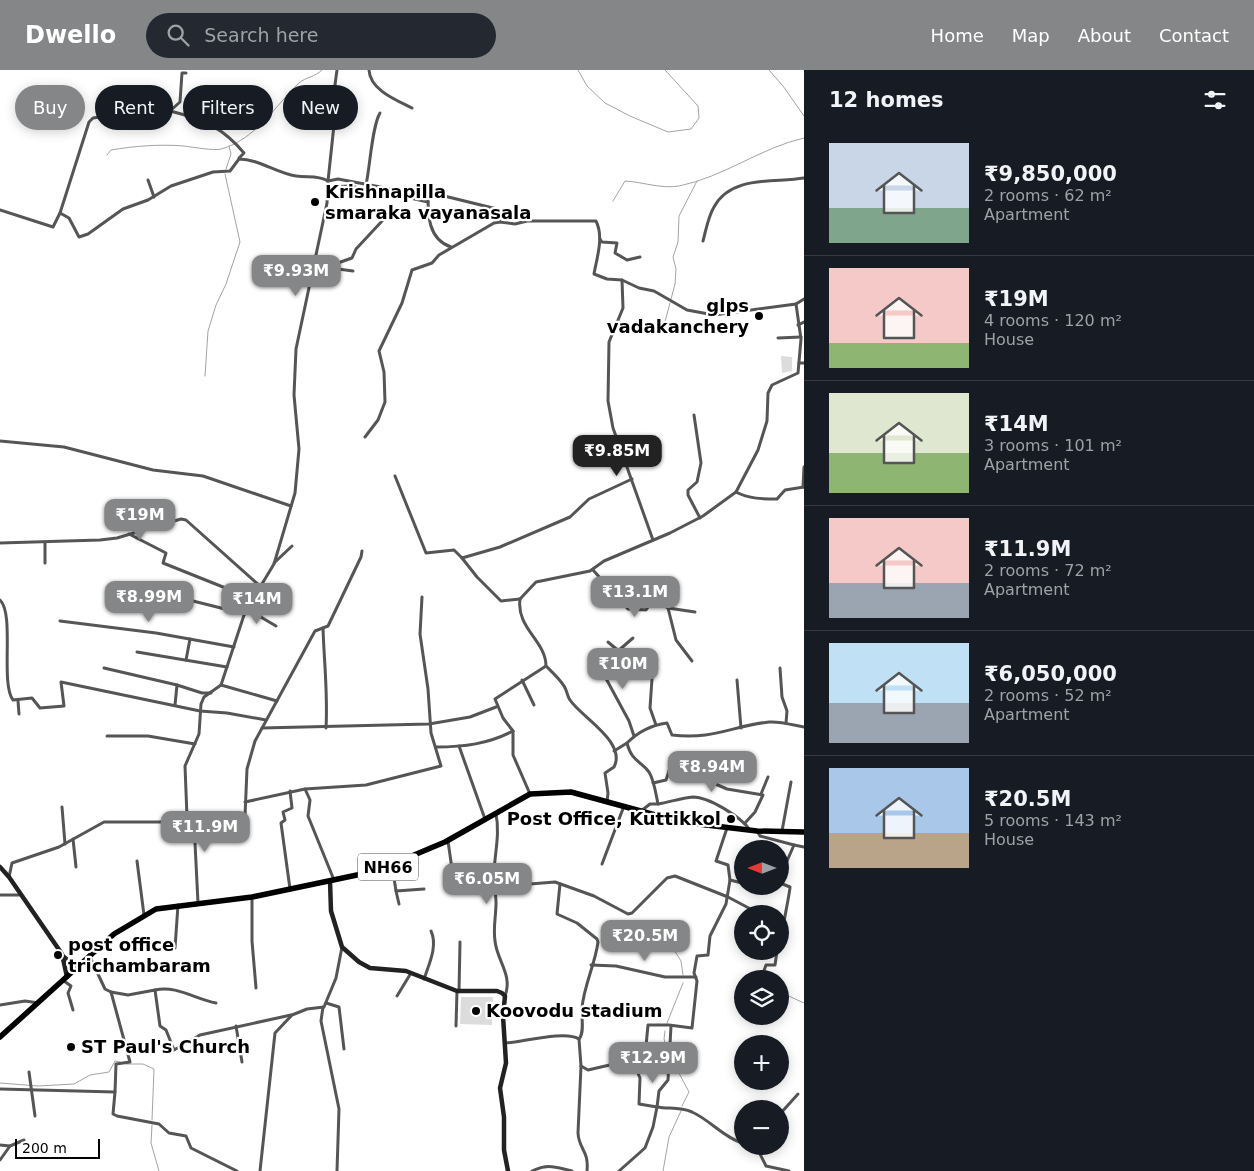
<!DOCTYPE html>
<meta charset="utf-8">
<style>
:root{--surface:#171b24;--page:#242831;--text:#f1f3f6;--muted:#9ea1a6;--line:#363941;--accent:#858687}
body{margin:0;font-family:"DejaVu Sans",sans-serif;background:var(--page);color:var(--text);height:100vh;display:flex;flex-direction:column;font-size:19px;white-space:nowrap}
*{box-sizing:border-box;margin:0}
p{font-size:16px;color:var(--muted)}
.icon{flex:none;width:28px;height:28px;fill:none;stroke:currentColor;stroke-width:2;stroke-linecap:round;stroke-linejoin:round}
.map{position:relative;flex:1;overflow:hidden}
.sheet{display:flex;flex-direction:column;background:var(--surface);width:450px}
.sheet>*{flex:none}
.guide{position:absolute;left:15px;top:15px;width:475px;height:45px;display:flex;gap:10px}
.needle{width:32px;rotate:270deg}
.fabs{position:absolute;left:734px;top:770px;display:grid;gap:10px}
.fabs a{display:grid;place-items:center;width:55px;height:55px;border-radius:50%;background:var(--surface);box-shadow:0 2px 12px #0003;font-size:25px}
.scale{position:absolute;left:15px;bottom:12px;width:85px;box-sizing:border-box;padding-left:5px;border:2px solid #000;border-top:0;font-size:14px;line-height:18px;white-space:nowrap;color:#000;-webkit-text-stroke:4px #fff;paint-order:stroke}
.price{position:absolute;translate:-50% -42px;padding:0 11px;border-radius:10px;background:var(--accent);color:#fff;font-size:16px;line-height:32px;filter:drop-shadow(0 1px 2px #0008)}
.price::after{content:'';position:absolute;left:50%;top:30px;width:15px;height:11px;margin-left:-8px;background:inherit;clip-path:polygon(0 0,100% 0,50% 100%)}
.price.selected{background:#222;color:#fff}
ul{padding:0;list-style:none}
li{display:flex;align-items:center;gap:15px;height:125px;padding:0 25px}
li+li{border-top:1px solid var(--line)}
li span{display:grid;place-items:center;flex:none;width:140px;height:100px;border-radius:0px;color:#555}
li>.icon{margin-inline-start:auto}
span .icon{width:60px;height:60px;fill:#fffc;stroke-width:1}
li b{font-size:21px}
h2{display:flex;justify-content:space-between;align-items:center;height:60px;padding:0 25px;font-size:21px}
.pill{padding:0 18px;border-radius:22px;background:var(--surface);box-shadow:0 2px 12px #0003;font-size:18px;line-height:45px}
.pill.selected{background:var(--accent);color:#fff}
header{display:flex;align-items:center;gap:30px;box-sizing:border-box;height:70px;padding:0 25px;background:var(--accent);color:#fff}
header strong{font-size:24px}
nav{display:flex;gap:28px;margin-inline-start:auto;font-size:18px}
.search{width:350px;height:45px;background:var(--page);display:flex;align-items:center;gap:12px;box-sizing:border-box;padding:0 18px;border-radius:28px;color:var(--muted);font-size:19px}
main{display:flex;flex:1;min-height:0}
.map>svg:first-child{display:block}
.green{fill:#dcdcdc}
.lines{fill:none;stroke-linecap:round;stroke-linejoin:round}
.stream{stroke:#a3a3a3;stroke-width:1}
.minor{stroke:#555;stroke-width:3}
.secondary{stroke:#222;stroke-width:4.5}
.trunk{stroke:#000;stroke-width:5.5}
.poi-dot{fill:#000;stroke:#fff;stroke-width:2}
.labels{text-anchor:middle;stroke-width:4.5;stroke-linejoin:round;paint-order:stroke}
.shield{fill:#fff;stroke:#4c4c4c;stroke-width:1}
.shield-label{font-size:16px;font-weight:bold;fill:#000}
.poi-label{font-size:18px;font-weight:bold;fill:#000;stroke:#fff;text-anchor:start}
</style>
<header>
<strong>Dwello</strong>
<div class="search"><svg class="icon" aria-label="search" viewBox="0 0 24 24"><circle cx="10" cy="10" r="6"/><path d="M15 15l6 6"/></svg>Search here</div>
<nav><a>Home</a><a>Map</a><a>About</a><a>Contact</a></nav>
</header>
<main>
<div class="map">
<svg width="804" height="1101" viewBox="0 0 804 1101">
<rect width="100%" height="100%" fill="#fff"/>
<g class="green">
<path d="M 781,286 L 792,287 L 792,301 L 782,303 Z"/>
<path d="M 461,927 L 493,927 L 492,955 L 460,954 Z"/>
</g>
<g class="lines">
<g class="stream">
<path d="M 578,0 L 587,16 L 605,33 L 630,46 L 668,62 L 691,59 L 699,48 L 698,36 L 665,0"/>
<path d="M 769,0 L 783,16 L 804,46"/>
<path d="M 107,85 L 111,80 C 134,76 160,74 184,76 C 191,77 215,81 221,79 C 255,70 275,36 299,13 C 306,7 315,7 322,0"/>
<path d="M 226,99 L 231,84 L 229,76"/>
<path d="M 613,131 L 625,111 C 643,112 661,119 679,116 C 724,107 760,78 804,68"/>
<path d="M 671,229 L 675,214 L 676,199 L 673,187 L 678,172 L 679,146 L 697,111"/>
<path d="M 662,263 L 670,233"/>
<path d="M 205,306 L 208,261 L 216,235 L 226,214 L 240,172 L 225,104"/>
<path d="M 659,856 L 681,891 L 683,905"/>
<path d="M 780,922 L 804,933"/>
<path d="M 667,953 L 683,913"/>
<path d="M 665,961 L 664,969 L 668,981"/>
<path d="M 672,990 L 689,1022 L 682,1036"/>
<path d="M 126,994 L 143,994 L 154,999 L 152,1050"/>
<path d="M 0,1013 L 38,1016 L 74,1014 L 90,1005 L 109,1002 L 115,991 L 120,992"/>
<path d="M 152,1055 L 151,1073 L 159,1101"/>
<path d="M 663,1101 L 669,1067 L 681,1041"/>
</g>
<g class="minor">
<path d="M 369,0 C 370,20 396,30 412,38"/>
<path d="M 170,41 L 180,32 L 182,3 L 186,3"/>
<path d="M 148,110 L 154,127"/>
<path d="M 366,115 C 370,97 372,56 380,43"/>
<path d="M 327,117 L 351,116 L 394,128 L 397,125 L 428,132"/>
<path d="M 428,122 C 428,143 427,169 451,177"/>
<path d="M 0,140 L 53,157 L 60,143 L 69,148 L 79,167 L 88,164 L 123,139 L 148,130 L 171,116 L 213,102 L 230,101 L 239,89 C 259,89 276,103 296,106 C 308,108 317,105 328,111 L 334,55 L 334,22 L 337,0"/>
<path d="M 60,143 L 89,52 L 93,48 L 134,42 L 147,36 C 156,36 164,40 174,42 C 205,50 223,58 244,83 L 239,88"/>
<path d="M 600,169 L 602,172 L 617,173 L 615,183 L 627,190 L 640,187"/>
<path d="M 703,171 C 706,160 708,147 714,137 C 731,105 774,113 804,108"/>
<path d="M 315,189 L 335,194 L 338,199 L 353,201"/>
<path d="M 335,194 L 352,188 L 356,179 L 383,150"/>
<path d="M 622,210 L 623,238 L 609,272 L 608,331 L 613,358 L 653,470"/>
<path d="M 798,255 L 804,252"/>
<path d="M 778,268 L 801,267"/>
<path d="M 799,293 L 804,293"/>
<path d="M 694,345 L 701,393 L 697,412 L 688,420 L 688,425 L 700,448"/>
<path d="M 365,367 L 378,350 L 385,332 L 384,302 L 379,281 L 402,233 L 412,200 L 432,193 L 439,185 L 494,153 L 500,152"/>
<path d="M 0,371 L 64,377 L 153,400 L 203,406 L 291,436"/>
<path d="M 395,406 L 426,483 L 454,480 L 462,488 L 500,477 L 570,447 L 589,429 L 632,409"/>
<path d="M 803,417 L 804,397"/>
<path d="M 736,422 C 749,429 763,429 777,429 L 785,420 L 804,417"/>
<path d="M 129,464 L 166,483 L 163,493 L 253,529"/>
<path d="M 45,472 L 45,493"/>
<path d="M 0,473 L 100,470 L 117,468 L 181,449 L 186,450 L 260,516"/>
<path d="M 462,488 L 477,507 L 501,531 L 520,529"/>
<path d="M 274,493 L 292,476"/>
<path d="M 593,500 L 628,539 L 646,540 L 653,530 L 668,538 L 695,542"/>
<path d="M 157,522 L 245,544"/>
<path d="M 0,530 C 15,544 0,613 13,630 L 32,628 L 40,638 L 64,636 L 61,612 L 200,641 L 227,643 L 266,650"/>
<path d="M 668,538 L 676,570 L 692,591"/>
<path d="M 247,539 L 276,556"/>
<path d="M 60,551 L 156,563 L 234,577"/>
<path d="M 323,558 C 324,591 328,624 326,658"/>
<path d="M 608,572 L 652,609 L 650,638 L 656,655"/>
<path d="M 618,581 L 633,568"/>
<path d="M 137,582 L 227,597"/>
<path d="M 186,590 L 190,569"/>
<path d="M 546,596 C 552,602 559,608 564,616 C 567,620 567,626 570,630 C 581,647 627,672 614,697 L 605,703 L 608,723 L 607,732"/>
<path d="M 591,597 L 596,597 L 603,603 L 629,651 L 634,666"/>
<path d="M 104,598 L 177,615"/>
<path d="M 780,598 L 782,627 L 787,641 L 786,653"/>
<path d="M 522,610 L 534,635"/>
<path d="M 737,610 L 741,658"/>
<path d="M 221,615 L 277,631"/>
<path d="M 18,631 L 19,644"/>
<path d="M 175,635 L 177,615 L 202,623 L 211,623"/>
<path d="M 262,658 L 429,654 L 470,647 L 496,637"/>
<path d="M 107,666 L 148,666 L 195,674"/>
<path d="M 459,676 L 485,749"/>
<path d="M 436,677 C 464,677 488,674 513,661"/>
<path d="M 614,681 L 627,673"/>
<path d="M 653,713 L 666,710 L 671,695 L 727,719 L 763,725 L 755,742 L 745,753"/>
<path d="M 305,719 L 366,715 L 441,696 L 431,663 L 428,619 L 420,564 L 422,527"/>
<path d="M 290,721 L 292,738 L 283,742 L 285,750 L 281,753 L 290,819"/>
<path d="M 530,724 L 513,685 L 513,661 L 503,648 L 495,629 L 546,596 C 546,571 516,558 520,529 L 536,512 L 590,501 L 604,491 L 670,463 L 703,446 L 736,422 L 758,380 L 767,351 L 768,323 L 772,315 L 798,303 L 801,269 L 796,234 L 804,229"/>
<path d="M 761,724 L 768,707"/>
<path d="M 245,732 L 305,719 L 310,730 L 308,746 L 334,810"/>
<path d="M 658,734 C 670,732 681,728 693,727 C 709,727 741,747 750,760"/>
<path d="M 62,737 L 65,774"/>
<path d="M 641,741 L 650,734 L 658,734 C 656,724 654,710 649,702 C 640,690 632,692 627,673 C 638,662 652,655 667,653 L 672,665 C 713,670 732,656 769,652 C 780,651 793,655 804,657"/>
<path d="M 496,744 C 500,763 495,782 494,802 C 493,812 496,822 496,833 C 496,846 493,858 495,871 C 497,891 513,905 505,926"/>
<path d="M 187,747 L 185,696 L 199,664 L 201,634 L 204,627 L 221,615 L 245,542 L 274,494 L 295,423 L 299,379 L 294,325 L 296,279 L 327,133 L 328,111 L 338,109 L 407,122 L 428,122 L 497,139 L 500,152 L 515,154 L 527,151 L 596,151 C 604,167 597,187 594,204 L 607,209 L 622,210 L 639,218 L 654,221 L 687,240 L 714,245 L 796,234"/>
<path d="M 190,748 L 194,753 L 198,833"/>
<path d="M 727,758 L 716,791 L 728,795 L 730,810 L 742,813"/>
<path d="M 757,761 L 760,766 L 794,775 L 780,807"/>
<path d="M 782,761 L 791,712"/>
<path d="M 73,769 L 76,797"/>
<path d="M 448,771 L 452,799"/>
<path d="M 794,775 L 804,777"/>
<path d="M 137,791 L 144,845"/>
<path d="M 602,794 L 624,736"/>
<path d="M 392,795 L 396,821 L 424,819"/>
<path d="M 494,804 L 504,804 L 505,816 L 555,812 L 594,826 L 628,844 L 632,843 L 667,808 L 675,806 L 728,827 L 760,844"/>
<path d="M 9,807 L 12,793 L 59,777 L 104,752 L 160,752 L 187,747 L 245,746 L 247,699 L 255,671 L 315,561 L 328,556 L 361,487 L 362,481"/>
<path d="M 780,813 L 790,817 C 790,820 782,864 780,868"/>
<path d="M 560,814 L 557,844 L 577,853 L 597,869 L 598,872 C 595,895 584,915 582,938 C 581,947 585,962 579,969"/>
<path d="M 396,821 L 399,834"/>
<path d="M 0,825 L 21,825"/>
<path d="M 252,827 L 252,871 L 256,918"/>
<path d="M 175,878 L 178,835"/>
<path d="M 591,895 L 616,896 L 665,907 L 696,907"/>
<path d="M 424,909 C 429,894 438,876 431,861"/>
<path d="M 761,909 L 766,895 L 775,895 L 777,881"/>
<path d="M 64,911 L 71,916 L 68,923 L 73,940"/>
<path d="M 155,920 C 176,915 195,929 216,933"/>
<path d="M 459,921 L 460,872"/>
<path d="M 111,922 L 128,925 L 155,920 L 160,956 L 166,960 L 174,980 L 200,965 L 291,945"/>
<path d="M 397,926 L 411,903"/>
<path d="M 326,933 L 339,937 L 344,979"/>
<path d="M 0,935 L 25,931 L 39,933"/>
<path d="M 323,937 L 321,951 L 339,1039 L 337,1101"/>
<path d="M 236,956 L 242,992"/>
<path d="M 456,956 L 457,921"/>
<path d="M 506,973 C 522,972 566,960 579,969 L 581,996 L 578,1063 C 579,1080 589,1080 587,1101"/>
<path d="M 630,985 L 640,1008 L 639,1034 L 657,1037 L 659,1021 L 668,1010 L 671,956"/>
<path d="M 581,996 L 588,1000 L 614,994 L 646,976 L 648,955 L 669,955 L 692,958 L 697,911 L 694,903 L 697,886 L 708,885 L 710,866 L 726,834 L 730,810"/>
<path d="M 29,1002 L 35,1046"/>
<path d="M 0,1019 L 115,1022 L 116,994 L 130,992 L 111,922 L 105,919 L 89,885"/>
<path d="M 115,1022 L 113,1044 L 117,1046 L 159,1054 L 169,1063 L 186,1066 L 191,1078 L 237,1101"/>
<path d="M 780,1044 L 798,1024"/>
<path d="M 0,1075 L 10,1076"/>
<path d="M 756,1076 L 766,1096 L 789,1101"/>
<path d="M 0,1090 L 10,1076 L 24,1070"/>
<path d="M 260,1101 L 275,963 L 292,945 L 307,939 L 324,937 L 336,908 L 342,877"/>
<path d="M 532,1101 C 548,1093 555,1097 572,1101"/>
<path d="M 619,1101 L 645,1078 L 653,1057 L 657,1037 C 669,1039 680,1037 692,1042 C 710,1050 723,1067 742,1073"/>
</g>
<g class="secondary">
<path d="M 0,797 L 9,807 L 62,884 L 67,907"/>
<path d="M 330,811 L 331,841 L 342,877 L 359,892 L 370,898 L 406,901 L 457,921 L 497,921 L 502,923 L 505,926 L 503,946 L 506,993 L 500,1018 L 504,1047 L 504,1080 L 508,1101"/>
<path d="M 64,887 L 77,898"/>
</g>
<path class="trunk" d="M 0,967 L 114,864 L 156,839 L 252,827 L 376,801 L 445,772 L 530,724 L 571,722 L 681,752 L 757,761 L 804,762"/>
</g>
<g class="poi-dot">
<circle cx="315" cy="132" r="5"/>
<circle cx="759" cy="246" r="5"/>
<circle cx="731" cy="749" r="5"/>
<circle cx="58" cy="885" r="5"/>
<circle cx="476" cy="941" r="5"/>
<circle cx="71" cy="977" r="5"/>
</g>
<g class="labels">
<rect class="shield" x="358" y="783.5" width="60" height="27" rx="4"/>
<g class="shield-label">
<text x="388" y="803">NH66</text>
</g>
<g class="poi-label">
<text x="325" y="128">Krishnapilla<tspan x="325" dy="21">smaraka vayanasala</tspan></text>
<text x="749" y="242" text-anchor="end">glps<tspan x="749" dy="21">vadakanchery</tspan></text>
<text x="721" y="755" text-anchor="end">Post Office, Kuttikkol</text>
<text x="68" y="881">post office<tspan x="68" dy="21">trichambaram</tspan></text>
<text x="486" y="947">Koovodu stadium</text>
<text x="81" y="983">ST Paul's Church</text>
</g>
</g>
</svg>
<div class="fabs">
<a><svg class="needle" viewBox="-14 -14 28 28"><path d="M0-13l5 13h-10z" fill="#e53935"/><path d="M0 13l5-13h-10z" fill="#9ea1a6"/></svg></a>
<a><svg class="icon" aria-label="locate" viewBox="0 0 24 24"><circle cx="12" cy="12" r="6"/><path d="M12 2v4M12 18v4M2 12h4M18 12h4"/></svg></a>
<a><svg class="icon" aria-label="layers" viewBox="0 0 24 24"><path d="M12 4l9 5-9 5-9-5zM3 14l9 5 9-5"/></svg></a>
<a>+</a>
<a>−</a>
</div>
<div class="scale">200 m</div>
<b class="price" style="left:296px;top:227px">₹9.93M</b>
<b class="price selected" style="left:617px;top:407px">₹9.85M</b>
<b class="price" style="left:140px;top:471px">₹19M</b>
<b class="price" style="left:635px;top:548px">₹13.1M</b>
<b class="price" style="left:149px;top:553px">₹8.99M</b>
<b class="price" style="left:257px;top:555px">₹14M</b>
<b class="price" style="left:623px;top:620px">₹10M</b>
<b class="price" style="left:712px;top:723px">₹8.94M</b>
<b class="price" style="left:205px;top:783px">₹11.9M</b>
<b class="price" style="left:487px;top:835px">₹6.05M</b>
<b class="price" style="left:645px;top:892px">₹20.5M</b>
<b class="price" style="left:653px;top:1014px">₹12.9M</b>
<div class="guide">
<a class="pill selected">Buy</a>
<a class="pill">Rent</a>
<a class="pill">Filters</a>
<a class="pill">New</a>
</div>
</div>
<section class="sheet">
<h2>12 homes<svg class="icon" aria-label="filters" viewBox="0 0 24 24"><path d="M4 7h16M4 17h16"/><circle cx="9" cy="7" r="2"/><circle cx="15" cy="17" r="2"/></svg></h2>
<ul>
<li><span style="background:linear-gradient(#c9d6e8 65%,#7fa58c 0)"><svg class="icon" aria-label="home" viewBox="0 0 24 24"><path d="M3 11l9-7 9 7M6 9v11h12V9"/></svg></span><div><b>₹9,850,000</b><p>2 rooms · 62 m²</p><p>Apartment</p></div></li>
<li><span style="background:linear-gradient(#f6c9c9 75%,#8fb573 0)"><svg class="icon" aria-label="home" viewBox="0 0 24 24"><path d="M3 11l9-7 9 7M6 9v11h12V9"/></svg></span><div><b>₹19M</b><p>4 rooms · 120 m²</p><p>House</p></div></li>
<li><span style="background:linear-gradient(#dfe7d0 60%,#8fb573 0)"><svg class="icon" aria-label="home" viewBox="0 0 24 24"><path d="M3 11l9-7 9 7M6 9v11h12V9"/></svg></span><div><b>₹14M</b><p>3 rooms · 101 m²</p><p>Apartment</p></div></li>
<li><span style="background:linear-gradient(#f6c9c9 65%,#9aa5b1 0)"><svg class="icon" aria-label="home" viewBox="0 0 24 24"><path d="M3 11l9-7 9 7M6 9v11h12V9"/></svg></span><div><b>₹11.9M</b><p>2 rooms · 72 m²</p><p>Apartment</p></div></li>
<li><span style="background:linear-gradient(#bfe0f5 60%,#9aa5b1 0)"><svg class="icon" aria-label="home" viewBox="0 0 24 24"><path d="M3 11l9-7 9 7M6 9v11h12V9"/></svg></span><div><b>₹6,050,000</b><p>2 rooms · 52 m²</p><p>Apartment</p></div></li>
<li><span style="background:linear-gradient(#a9c7e8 65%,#b9a48a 0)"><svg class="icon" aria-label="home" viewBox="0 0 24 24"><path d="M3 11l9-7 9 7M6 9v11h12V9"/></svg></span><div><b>₹20.5M</b><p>5 rooms · 143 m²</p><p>House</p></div></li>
</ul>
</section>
</main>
